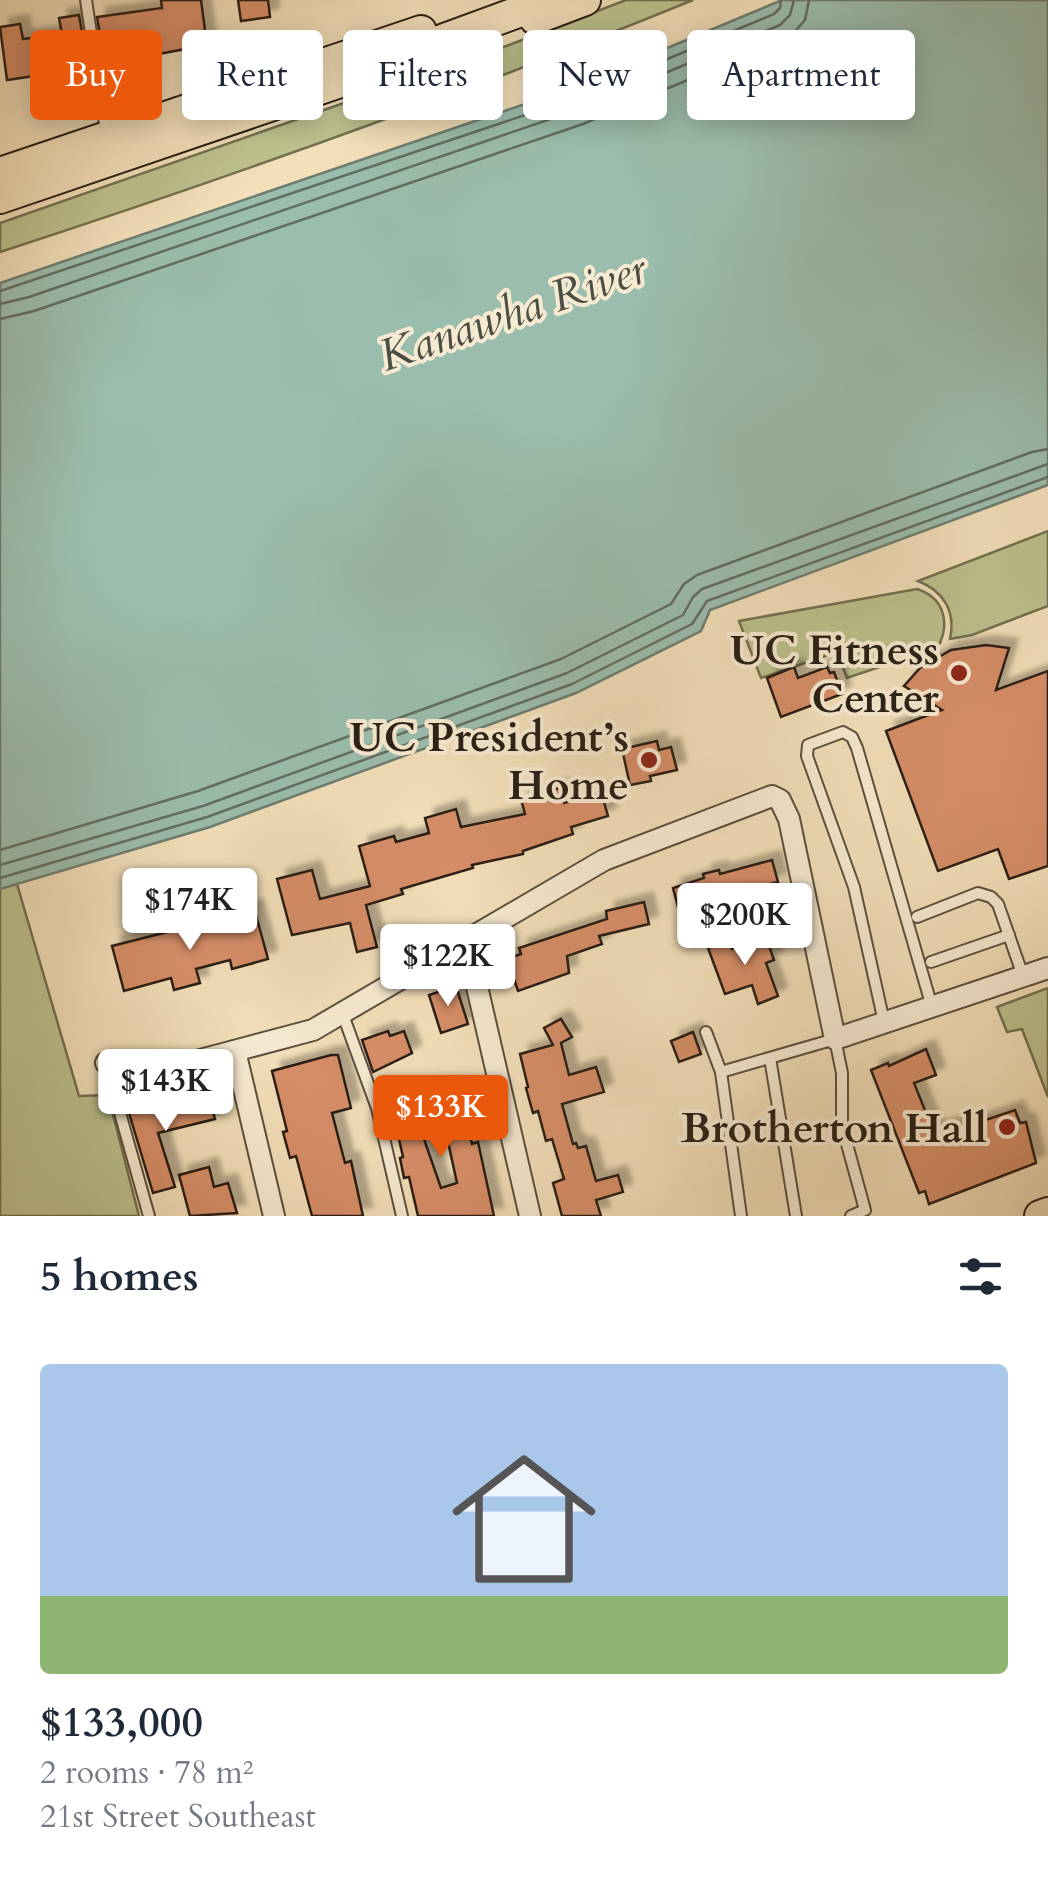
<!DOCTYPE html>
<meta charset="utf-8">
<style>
:root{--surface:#fff;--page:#f2f2f3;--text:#1f2937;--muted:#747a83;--accent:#ea580c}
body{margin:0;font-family:Cardo,serif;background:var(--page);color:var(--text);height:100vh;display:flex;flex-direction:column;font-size:38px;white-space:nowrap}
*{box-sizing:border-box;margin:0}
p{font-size:32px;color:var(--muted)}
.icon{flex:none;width:55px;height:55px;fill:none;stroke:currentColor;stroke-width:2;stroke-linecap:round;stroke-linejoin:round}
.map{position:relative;height:1216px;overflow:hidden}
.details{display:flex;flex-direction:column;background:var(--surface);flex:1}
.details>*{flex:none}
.hud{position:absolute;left:30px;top:30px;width:990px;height:90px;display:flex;gap:20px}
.price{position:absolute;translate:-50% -85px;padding:0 22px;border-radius:10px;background:#fff;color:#222;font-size:32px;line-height:65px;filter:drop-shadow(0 2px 5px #0008)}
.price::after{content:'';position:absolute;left:50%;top:60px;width:30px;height:22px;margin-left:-15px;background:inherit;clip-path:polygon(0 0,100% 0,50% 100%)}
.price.on{background:var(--accent);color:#fff}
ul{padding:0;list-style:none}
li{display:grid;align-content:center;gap:20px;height:530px;padding:0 40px}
li span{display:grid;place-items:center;height:310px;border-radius:10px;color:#555}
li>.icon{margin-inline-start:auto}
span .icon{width:180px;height:180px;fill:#fffc;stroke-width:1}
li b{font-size:42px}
h2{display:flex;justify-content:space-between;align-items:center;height:120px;padding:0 40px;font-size:42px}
.pill{padding:0 35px;border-radius:10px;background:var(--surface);box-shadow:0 5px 25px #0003;font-size:35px;line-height:90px}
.pill.on{background:var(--accent);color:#fff}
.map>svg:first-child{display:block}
.green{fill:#bdc18e;stroke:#737051;stroke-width:2.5}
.water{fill:#9bbdad;stroke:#6d7e70;stroke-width:2.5}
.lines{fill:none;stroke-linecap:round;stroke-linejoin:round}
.shore{stroke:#626e60;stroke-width:2.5}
.building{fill:#d68e67;stroke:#291f14;stroke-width:2.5;filter:url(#shadow)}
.lane-casing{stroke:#5c4f3e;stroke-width:14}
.street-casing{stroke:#5c4f3e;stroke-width:24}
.primary-casing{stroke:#291f14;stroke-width:34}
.lane{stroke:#f7ead2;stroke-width:10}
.street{stroke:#f7ead2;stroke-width:20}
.primary{stroke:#f3dfba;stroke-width:30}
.poi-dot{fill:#8f2418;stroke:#f7ead2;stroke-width:4}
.labels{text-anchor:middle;stroke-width:8;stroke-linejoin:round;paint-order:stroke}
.poi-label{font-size:42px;font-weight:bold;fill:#291f14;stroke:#f7ead2;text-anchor:end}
.water-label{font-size:45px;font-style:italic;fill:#4b4e42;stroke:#f7ead2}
</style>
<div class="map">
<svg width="1048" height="1216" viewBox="0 0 1048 1216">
<defs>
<filter id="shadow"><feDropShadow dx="9" dy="-9" stdDeviation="2.5" flood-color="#0004"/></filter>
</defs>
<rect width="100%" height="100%" fill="#f3dfba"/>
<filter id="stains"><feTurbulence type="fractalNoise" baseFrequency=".002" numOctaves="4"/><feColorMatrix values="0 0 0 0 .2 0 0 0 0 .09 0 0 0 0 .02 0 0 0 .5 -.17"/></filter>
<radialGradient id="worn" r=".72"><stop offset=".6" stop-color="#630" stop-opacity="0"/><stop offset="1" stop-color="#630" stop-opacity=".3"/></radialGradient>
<g class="green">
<path d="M 626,0 L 693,0 C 465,93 234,176 0,252 L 0,223 L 496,50 Z"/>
<path d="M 1048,531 L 1048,606 L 972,635 L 950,639 C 956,612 944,591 918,581 Z"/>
<path d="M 917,589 C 942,597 950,619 940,643 L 924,652 L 847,678 L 837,652 L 761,678 L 739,621 Z"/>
<path d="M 17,884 L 79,1096 L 108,1095 L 139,1216 L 0,1216 L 0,888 Z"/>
<path d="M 1048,988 L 1048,1097 L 1022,1029 L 1007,1032 L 997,1007 Z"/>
</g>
<path class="water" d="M 782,0 L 1048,0 L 1048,485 L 710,610 L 701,631 L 576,693 L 210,827 L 0,889 L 0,283 L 569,89 Z"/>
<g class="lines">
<g class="shore">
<path d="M 0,291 L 573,99 L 774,14 L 780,8 L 781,0"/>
<path d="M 0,304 L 29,297 L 577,110 L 780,25 L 790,15 L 794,0"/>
<path d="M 0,319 L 34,311 L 583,124 L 790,37 L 805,20 L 809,0"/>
<path d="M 0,850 L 198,791 L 561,659 L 671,604 L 684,584 L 697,575 L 1032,452 L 1048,449"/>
<path d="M 0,865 L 203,806 L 567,673 L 683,615 L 693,597 L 702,589 L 1048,464"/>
<path d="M 0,878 L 207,817 L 572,684 L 692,624 L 707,601 L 1048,477"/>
</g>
</g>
<g class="building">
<path d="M 161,0 L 201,0 L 207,45 L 105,64 L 97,17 L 162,8 Z"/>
<path d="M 238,0 L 268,0 L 270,17 L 241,21 Z"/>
<path d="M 79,15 L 88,68 L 7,80 L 0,27 L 20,24 L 23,39 L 62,34 L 59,18 Z"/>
<path d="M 986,645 L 1009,648 L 996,690 L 1048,671 L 1048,866 L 1009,879 L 998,849 L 938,871 L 886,731 L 942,710 L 904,686 L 920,668 L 951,650 Z"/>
<path d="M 794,667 L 798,678 L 827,667 L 830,673 L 834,672 L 842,694 L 781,717 L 767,678 Z"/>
<path d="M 657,741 L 659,750 L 671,747 L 677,770 L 650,776 L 651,781 L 630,785 L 622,749 Z"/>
<path d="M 560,788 L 564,803 L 601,792 L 608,816 L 571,827 L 573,834 L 523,851 L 523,854 L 472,865 L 473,868 L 401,889 L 403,894 L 366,905 L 377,947 L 357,952 L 350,923 L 292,935 L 277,879 L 312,870 L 320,899 L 370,886 L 359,846 L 394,836 L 396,842 L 429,833 L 425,818 L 456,809 L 461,827 L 525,814 L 521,799 Z"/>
<path d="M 772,860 L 778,882 L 678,907 L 673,888 L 704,878 L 703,874 L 719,870 L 720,874 Z"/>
<path d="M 644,902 L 649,924 L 599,936 L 602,944 L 567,956 L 569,973 L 518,991 L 507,959 L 521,954 L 519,948 L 607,919 L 606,911 Z"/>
<path d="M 254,908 L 268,959 L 232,969 L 230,960 L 196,969 L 200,983 L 174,990 L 171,978 L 124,991 L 112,946 L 183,928 L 185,934 L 238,919 L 237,913 Z"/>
<path d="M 766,937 L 774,960 L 766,963 L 778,996 L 758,1004 L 752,985 L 725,994 L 708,948 L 729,941 L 732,949 Z"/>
<path d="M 456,986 L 468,1024 L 441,1033 L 429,995 Z"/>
<path d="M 561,1019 L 572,1037 L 561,1043 L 569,1075 L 596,1067 L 604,1092 L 562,1104 L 573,1144 L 576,1143 L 578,1148 L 586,1146 L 596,1181 L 618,1175 L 623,1192 L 596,1200 L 601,1216 L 562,1216 L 553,1183 L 564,1179 L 552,1139 L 546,1141 L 538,1111 L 533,1113 L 526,1088 L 528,1087 L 520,1054 L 553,1045 L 544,1028 Z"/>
<path d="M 388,1031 L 390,1036 L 404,1031 L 412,1053 L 373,1072 L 362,1040 Z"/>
<path d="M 693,1032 L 701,1054 L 679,1062 L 671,1041 Z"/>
<path d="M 926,1049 L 936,1075 L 914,1083 L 933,1130 L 973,1122 L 974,1124 L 1015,1110 L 1020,1123 L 1026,1122 L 1036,1163 L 929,1204 L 925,1191 L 919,1193 L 871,1070 L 888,1063 L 889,1066 Z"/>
<path d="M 331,1055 L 338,1055 L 351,1108 L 332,1113 L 345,1163 L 351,1161 L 363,1216 L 312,1216 L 296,1156 L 290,1158 L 283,1132 L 287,1131 L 272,1071 Z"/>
<path d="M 459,1087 L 472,1144 L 478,1142 L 494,1216 L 418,1216 L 409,1177 L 404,1178 L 400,1158 L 403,1157 L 394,1117 L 389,1119 L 383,1099 L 407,1090 L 441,1188 L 457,1183 L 437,1092 Z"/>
<path d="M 208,1094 L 215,1119 L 158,1133 L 175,1187 L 153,1193 L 129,1113 Z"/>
<path d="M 209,1167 L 214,1187 L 228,1183 L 237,1213 L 190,1216 L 179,1175 Z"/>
</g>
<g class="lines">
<defs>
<g id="lane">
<path d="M 86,0 L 106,131"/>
<path d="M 917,917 L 978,893 L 991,897 L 998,904 L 1023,976"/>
<path d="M 931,962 L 1009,935"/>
<path d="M 343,1015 L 377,1108 L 402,1216"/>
<path d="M 884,1022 L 854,887 L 807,756 L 808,745 L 843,732 L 852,737 L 857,748 L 932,1007"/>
<path d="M 706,1032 L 721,1072 L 741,1216"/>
<path d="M 770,1058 L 796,1216"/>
<path d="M 106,1063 L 149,1216"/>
<path d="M 721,1072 L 835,1039 L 842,1073 L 842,1126 L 865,1210 L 851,1216"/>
</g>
<g id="street">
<path d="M 466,939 L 530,1216"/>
<path d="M 235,1051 L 274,1216"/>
<path d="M 106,1063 L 136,1073 L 159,1071 L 313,1030 L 604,860 L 772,796 L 780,800 L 789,819 L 835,1039 L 1048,968"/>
</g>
<g id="primary">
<path d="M 535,19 L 585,0"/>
<path d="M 0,173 L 421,31"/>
<path d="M 0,198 L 396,63 L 409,52 L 551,0"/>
<path d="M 1040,1216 L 1048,1213"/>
</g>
</defs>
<use href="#lane" class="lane-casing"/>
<use href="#street" class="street-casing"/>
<use href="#primary" class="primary-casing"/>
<use href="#lane" class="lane"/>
<use href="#street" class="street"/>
<use href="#primary" class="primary"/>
</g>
<g class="poi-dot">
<circle cx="959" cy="673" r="10"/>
<circle cx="649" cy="760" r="10"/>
<circle cx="1007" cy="1127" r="10"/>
</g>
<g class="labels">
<g class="poi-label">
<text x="939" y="664">UC Fitness<tspan x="939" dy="48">Center</tspan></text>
<text x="629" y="751">UC President’s<tspan x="629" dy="48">Home</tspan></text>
<text x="987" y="1142">Brotherton Hall</text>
</g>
<g class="water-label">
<text transform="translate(512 311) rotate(-19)" y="16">Kanawha River</text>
</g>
</g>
<rect width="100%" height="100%" filter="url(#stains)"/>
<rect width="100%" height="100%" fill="url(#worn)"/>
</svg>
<b class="price" style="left:190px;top:953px">$174K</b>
<b class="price" style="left:745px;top:968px">$200K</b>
<b class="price" style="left:448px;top:1009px">$122K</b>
<b class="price" style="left:166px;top:1134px">$143K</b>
<b class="price on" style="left:441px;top:1160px">$133K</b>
<div class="hud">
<a class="pill on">Buy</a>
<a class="pill">Rent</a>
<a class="pill">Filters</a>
<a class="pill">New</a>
<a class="pill">Apartment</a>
</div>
</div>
<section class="details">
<h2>5 homes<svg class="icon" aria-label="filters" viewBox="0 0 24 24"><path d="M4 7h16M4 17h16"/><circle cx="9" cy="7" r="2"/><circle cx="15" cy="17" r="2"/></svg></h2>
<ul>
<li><span style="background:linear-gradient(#a9c7e8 75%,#8fb573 0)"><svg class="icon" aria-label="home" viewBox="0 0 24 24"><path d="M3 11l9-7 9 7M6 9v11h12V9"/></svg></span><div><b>$133,000</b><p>2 rooms · 78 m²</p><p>21st Street Southeast</p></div></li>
</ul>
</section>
